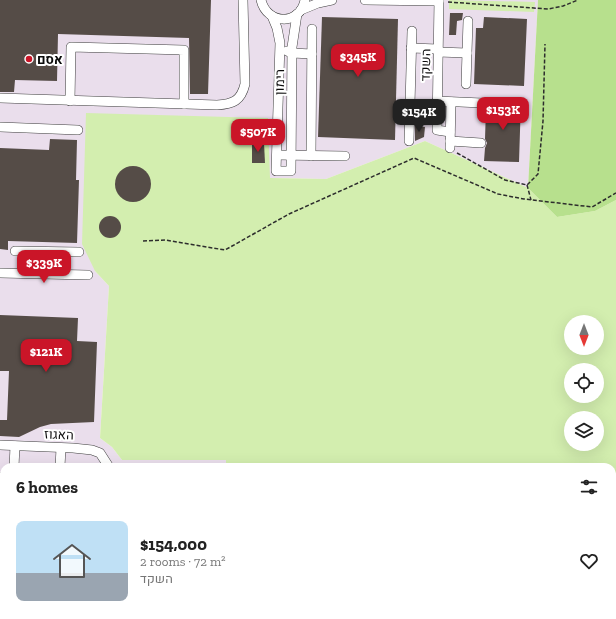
<!DOCTYPE html>
<meta charset="utf-8">
<style>
:root{--surface:#fff;--page:#f2f2f2;--text:#222;--muted:#767676;--accent:#ca1528}
body{margin:0;font-family:"Zilla Slab",Heebo,serif;background:var(--page);color:var(--text);height:100vh;display:flex;flex-direction:column;font-size:15px;white-space:nowrap}
*{box-sizing:border-box;margin:0}
p{font-size:13px;color:var(--muted)}
.icon{flex:none;width:22px;height:22px;fill:none;stroke:currentColor;stroke-width:2;stroke-linecap:round;stroke-linejoin:round}
.map{position:relative;flex:1;overflow:hidden}
.side{position:absolute;left:0px;top:463px;width:616px;height:156px;display:flex;flex-direction:column;background:var(--surface);border-radius:12px 12px 0 0;box-shadow:0 4px 16px #0002}
.side>*{flex:none}
.needle{width:26px;rotate:180deg}
.tools{position:absolute;left:564px;top:315px;display:grid;gap:8px}
.tools a{display:grid;place-items:center;width:40px;height:40px;border-radius:50%;background:var(--surface);box-shadow:0 4px 16px #0002;font-size:20px}
.price{position:absolute;translate:-50% -34px;padding:0 9px;border-radius:8px;background:var(--accent);color:#fff;font-size:13px;line-height:26px;filter:drop-shadow(0 1px 2px #0008)}
.price::after{content:'';position:absolute;left:50%;top:24px;width:12px;height:9px;margin-left:-6px;background:inherit;clip-path:polygon(0 0,100% 0,50% 100%)}
.price.active{background:#222;color:#fff}
ul{padding:0;list-style:none}
li{display:flex;align-items:center;gap:12px;height:100px;padding:0 16px}
li span{display:grid;place-items:center;flex:none;width:112px;height:80px;border-radius:8px;color:#555}
li>.icon{margin-inline-start:auto}
span .icon{width:48px;height:48px;fill:#fffc;stroke-width:1}
li b{font-size:17px}
h2{display:flex;justify-content:space-between;align-items:center;height:48px;padding:0 16px;font-size:17px}
.map>svg:first-child{display:block}
.industrial{fill:#eadeec}
.green{fill:#d3eeaf;fill-rule:evenodd}
.forest{fill:#b7e08d}
.building{fill:#554c47}
.lines{fill:none;stroke-linecap:round;stroke-linejoin:round}
.minor-casing{stroke:#3e3e3e;stroke-width:10}
.path{stroke:#2d2d2d;stroke-width:1.5;stroke-dasharray:4 2;stroke-linecap:butt}
.minor{stroke:#fff;stroke-width:9}
.poi-dot{fill:#ca1528;stroke:#fff;stroke-width:1.5}
.labels{text-anchor:middle;stroke-width:4;stroke-linejoin:round;paint-order:stroke}
.poi-label{font-size:13px;font-weight:bold;fill:#0b0b0b;stroke:#fff;text-anchor:start}
.street-label{font-size:13px;fill:#0b0b0b;stroke:#fff}
</style>
<div class="map">
<svg width="616" height="619" viewBox="0 0 616 619">
<rect width="100%" height="100%" fill="#fffaea"/>
<path class="industrial" d="M 0,0 L 538,0 L 528,188 L 425,141 L 326,179 L 270,178 L 95,271 L 109,286 L 100,438 L 112,447 L 122,460 L 227,460 L 226,467 L 4,467 L 4,615 L 224,615 L 224,619 L 0,619 Z"/>
<g class="green">
<path d="M 449,0 L 535,2 L 534,12 L 449,9 Z"/>
<path d="M 86,113 L 268,118 L 270,178 L 326,179 L 425,141 L 528,188 L 557,217 L 595,211 L 616,200 L 616,619 L 522,619 L 502,615 L 612,615 L 612,467 L 226,467 L 226,460 L 122,460 L 112,447 L 100,438 L 109,286 L 95,271 L 82,244 ZM 571,322 L 597,322 L 597,348 L 571,348 ZM 571,370 L 597,370 L 597,396 L 571,396 ZM 571,418 L 597,418 L 597,444 L 571,444 Z"/>
</g>
<path class="forest" d="M 538,0 L 616,0 L 616,200 L 595,211 L 557,217 L 528,188 Z"/>
<g class="building">
<path d="M 0,0 L 211,0 L 208,94 L 190,94 L 189,38 L 58,34 L 57,81 L 15,80 L 14,92 L 0,92 Z"/>
<path d="M 450,13 L 463,13 L 462,20 L 457,21 L 456,35 L 449,35 Z"/>
<path d="M 322,17 L 398,19 L 395,140 L 318,137 Z"/>
<path d="M 484,17 L 527,19 L 524,86 L 474,84 L 476,28 L 483,28 Z"/>
<path d="M 487,100 L 521,100 L 519,162 L 484,161 L 485,148 L 487,143 L 485,139 L 486,108 L 488,104 Z"/>
<path d="M 415,126 L 425,127 L 424,137 L 415,141 Z"/>
<path d="M 50,139 L 77,140 L 76,180 L 79,180 L 77,243 L 8,241 L 8,250 L 0,249 L 0,148 L 49,150 Z"/>
<path d="M 252,143 L 264,143 L 265,163 L 252,163 Z"/>
<circle cx="133" cy="184" r="18"/>
<circle cx="110" cy="227" r="11"/>
<path d="M 0,315 L 78,318 L 77,341 L 97,342 L 94,422 L 51,424 L 40,427 L 19,437 L 0,436 L 0,420 L 7,420 L 9,371 L 0,371 Z"/>
</g>
<g class="lines">
<defs>
<g id="minor">
<path d="M 261,0 C 267,25 300,26 305,0"/>
<path d="M 365,0 L 439,1"/>
<path d="M 439,0 L 437,130 L 450,132"/>
<path d="M 301,10 L 318,3 L 332,0"/>
<path d="M 272,16 L 277,28 L 280,43 L 276,171 L 291,171 L 292,47 L 297,14"/>
<path d="M 411,48 L 438,49"/>
<path d="M 287,51 L 292,53 L 312,54"/>
<path d="M 438,52 L 467,53"/>
<path d="M 466,84 L 468,21"/>
<path d="M 0,98 L 217,105 C 233,104 241,101 245,84 L 243,0"/>
<path d="M 70,101 L 71,47 L 184,50 L 184,104"/>
<path d="M 437,101 L 482,103"/>
<path d="M 410,105 L 437,106"/>
<path d="M 0,127 L 78,130"/>
<path d="M 409,141 L 412,31"/>
<path d="M 450,141 L 481,143"/>
<path d="M 450,148 L 451,102"/>
<path d="M 277,155 L 345,156"/>
<path d="M 311,156 L 312,29"/>
<path d="M 15,251 L 79,252"/>
<path d="M 0,273 L 88,275"/>
<path d="M 33,273 L 34,252"/>
<path d="M 0,445 L 73,448 L 92,450 L 100,453 L 109,467"/>
<path d="M 14,467 L 15,446"/>
<path d="M 60,467 L 61,448"/>
<path d="M 0,477 L 4,477"/>
<path d="M 124,615 L 130,619"/>
<path d="M 84,619 L 90,615"/>
<path d="M 154,619 L 419,617 L 445,619"/>
</g>
</defs>
<use href="#minor" class="minor-casing"/>
<g class="path">
<path d="M 448,2 L 548,9 L 563,6 L 578,0"/>
<path d="M 457,153 L 505,180 L 527,185 L 538,174 L 543,121 L 545,44"/>
<path d="M 527,185 L 531,200"/>
<path d="M 143,241 L 165,240 L 225,250 L 289,214 L 414,158 L 498,194 L 524,199 L 592,207 L 616,193"/>
</g>
<use href="#minor" class="minor"/>
</g>
<circle class="poi-dot" cx="29" cy="59" r="4"/>
<g class="labels">
<g class="poi-label">
<text x="37" y="64">אסם</text>
</g>
<g class="street-label">
<text transform="translate(425 65) rotate(-89)" y="5">השקד</text>
<text transform="translate(279 82) rotate(-89)" y="5">רימון</text>
<text transform="translate(59 434) rotate(2)" y="5">האגוז</text>
</g>
</g>
</svg>
<div class="tools">
<a><svg class="needle" viewBox="-14 -14 28 28"><path d="M0-13l5 13h-10z" fill="#e53935"/><path d="M0 13l5-13h-10z" fill="#767676"/></svg></a>
<a><svg class="icon" aria-label="locate" viewBox="0 0 24 24"><circle cx="12" cy="12" r="6"/><path d="M12 2v4M12 18v4M2 12h4M18 12h4"/></svg></a>
<a><svg class="icon" aria-label="layers" viewBox="0 0 24 24"><path d="M12 4l9 5-9 5-9-5zM3 14l9 5 9-5"/></svg></a>
</div>
<b class="price" style="left:358px;top:78px">$345K</b>
<b class="price" style="left:503px;top:131px">$153K</b>
<b class="price active" style="left:419px;top:133px">$154K</b>
<b class="price" style="left:258px;top:153px">$507K</b>
<b class="price" style="left:44px;top:284px">$339K</b>
<b class="price" style="left:46px;top:373px">$121K</b>
<section class="side">
<h2>6 homes<svg class="icon" aria-label="filters" viewBox="0 0 24 24"><path d="M4 7h16M4 17h16"/><circle cx="9" cy="7" r="2"/><circle cx="15" cy="17" r="2"/></svg></h2>
<ul>
<li><span style="background:linear-gradient(#bfe0f5 65%,#9aa5b1 0)"><svg class="icon" aria-label="home" viewBox="0 0 24 24"><path d="M3 11l9-7 9 7M6 9v11h12V9"/></svg></span><div><b>$154,000</b><p>2 rooms · 72 m²</p><p>השקד</p></div><svg class="icon" aria-label="heart" viewBox="0 0 24 24"><path d="M12 20l-8-8c-3-5 5-10 8-4 3-6 11-1 8 4z"/></svg></li>
</ul>
</section>
</div>
